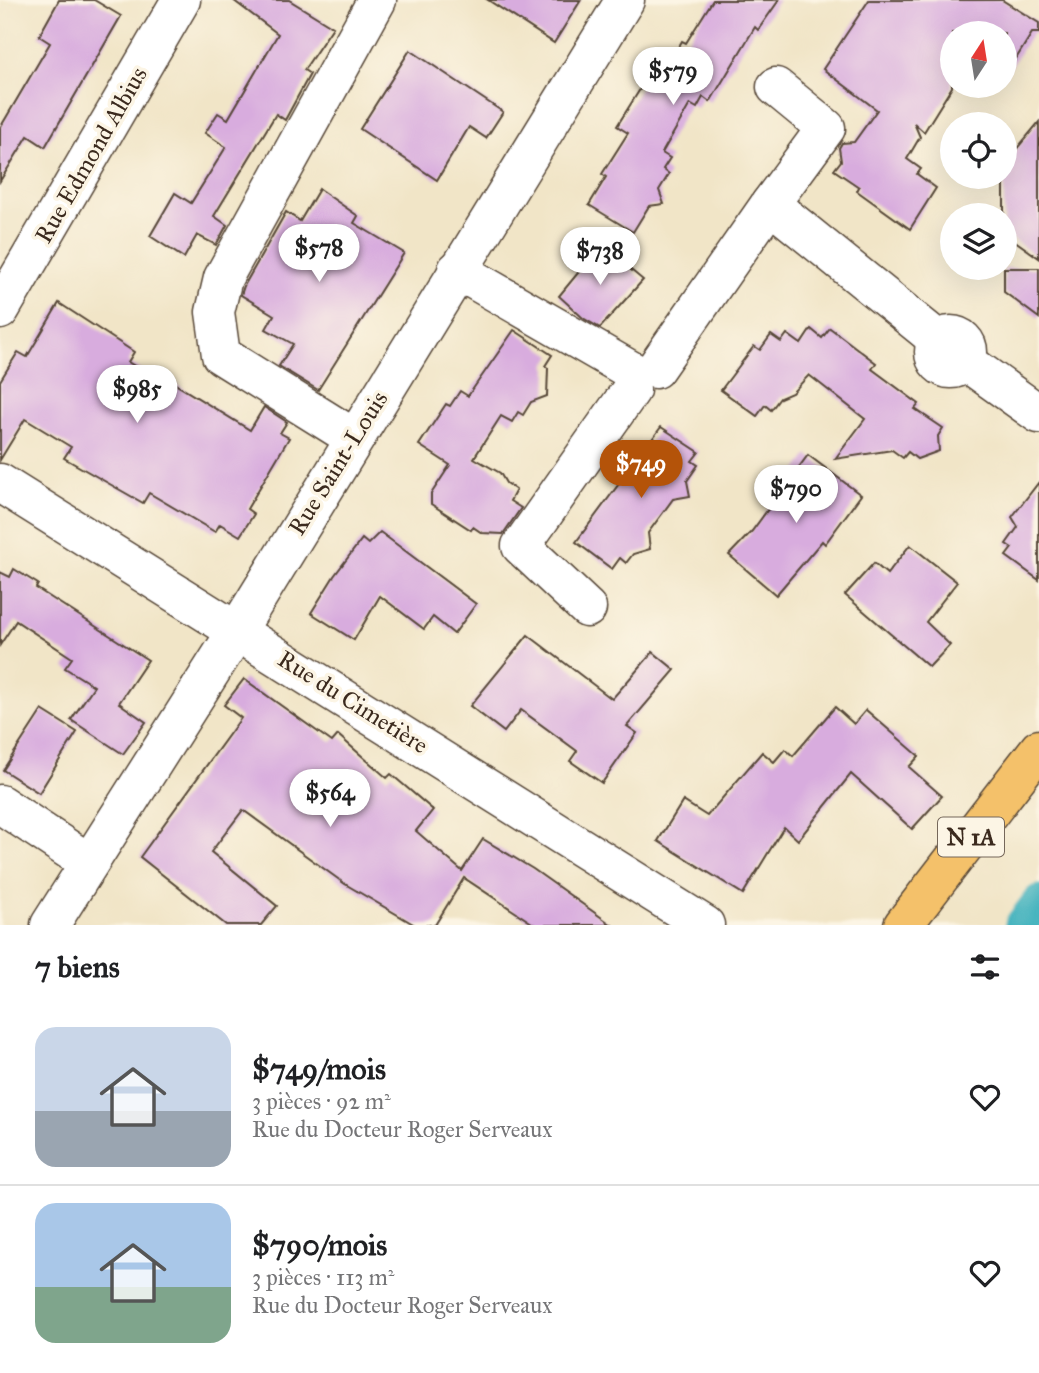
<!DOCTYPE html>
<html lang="fr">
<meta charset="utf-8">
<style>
:root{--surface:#fff;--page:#f6f6f6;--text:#202124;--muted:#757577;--line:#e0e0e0;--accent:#b45309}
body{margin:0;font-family:"IM FELL Great Primer",serif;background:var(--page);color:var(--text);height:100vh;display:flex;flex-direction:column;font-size:26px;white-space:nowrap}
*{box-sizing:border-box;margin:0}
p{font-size:23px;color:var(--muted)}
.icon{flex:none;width:38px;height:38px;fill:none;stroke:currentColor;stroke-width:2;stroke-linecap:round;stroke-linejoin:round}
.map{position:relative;height:925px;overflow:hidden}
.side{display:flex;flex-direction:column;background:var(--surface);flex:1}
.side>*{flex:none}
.needle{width:46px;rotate:12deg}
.fabs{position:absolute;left:940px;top:21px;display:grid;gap:14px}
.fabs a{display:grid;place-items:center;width:77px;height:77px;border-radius:50%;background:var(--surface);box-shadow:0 7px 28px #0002;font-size:35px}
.price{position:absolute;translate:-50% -60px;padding:0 16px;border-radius:24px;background:#fff;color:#222;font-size:23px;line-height:46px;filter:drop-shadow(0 2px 4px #0008)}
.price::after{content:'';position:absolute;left:50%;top:42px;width:21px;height:16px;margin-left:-10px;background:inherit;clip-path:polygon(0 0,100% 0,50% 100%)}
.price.on{background:var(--accent);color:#fff}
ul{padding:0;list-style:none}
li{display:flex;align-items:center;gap:21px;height:175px;padding:0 35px}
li+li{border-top:2px solid var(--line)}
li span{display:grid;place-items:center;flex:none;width:196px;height:140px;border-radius:21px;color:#555}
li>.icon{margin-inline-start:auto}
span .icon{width:84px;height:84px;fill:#fffc;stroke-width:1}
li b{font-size:30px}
h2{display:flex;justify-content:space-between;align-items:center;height:84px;padding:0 35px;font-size:30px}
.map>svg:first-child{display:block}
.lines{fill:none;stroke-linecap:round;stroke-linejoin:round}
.canal{stroke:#43b2be;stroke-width:33}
.building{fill:#d8acde}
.minor-casing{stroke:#564637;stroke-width:41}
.major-casing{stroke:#564637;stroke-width:41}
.minor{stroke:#fff;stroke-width:38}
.major{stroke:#f4c16a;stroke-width:38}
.labels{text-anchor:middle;stroke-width:7;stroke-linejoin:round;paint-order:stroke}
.shield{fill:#fcf5e5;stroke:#75675a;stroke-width:2}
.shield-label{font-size:23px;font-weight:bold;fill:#3b2a1e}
.street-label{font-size:24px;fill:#3b2a1e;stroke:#fcf5e5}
</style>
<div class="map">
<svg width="1039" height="925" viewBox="0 0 1039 925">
<rect width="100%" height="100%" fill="#fcf5e5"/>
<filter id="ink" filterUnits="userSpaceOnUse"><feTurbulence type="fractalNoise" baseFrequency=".0143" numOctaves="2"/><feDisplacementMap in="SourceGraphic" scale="14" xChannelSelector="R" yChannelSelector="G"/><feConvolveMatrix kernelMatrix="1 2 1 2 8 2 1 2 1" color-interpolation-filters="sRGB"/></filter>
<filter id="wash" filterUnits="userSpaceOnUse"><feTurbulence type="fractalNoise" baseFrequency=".00686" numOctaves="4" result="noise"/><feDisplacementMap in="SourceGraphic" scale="28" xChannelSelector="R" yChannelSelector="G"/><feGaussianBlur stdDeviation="1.57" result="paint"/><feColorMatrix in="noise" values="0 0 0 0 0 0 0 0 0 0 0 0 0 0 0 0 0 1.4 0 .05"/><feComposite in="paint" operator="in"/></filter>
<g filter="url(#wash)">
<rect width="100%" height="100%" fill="#f1e5c7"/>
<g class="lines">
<path class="canal" d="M 1021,925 L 1039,901"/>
</g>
<g id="blocks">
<g class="building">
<path d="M 59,0 L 94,0 L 121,16 L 45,147 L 28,136 L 0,181 L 0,128 L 50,43 L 39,36 Z"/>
<path d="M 233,0 L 289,0 L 333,27 L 304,70 L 310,74 L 285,120 L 276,114 L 214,216 L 227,225 L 216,245 L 197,235 L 184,258 L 150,236 L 175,193 L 191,203 L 226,147 L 205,133 L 218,113 L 228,119 L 278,34 Z"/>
<path d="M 488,0 L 581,0 L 554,43 Z"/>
<path d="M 713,0 L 779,0 L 758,30 L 755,27 L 710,102 L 703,97 L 697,108 L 690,104 L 662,153 L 670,158 L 663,169 L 669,174 L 659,190 L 664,204 L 649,206 L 633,232 L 589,205 L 606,177 L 602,174 L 628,133 L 617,126 L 647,78 L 657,84 L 682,41 L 686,43 Z"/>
<path d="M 869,0 L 1002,0 L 1039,23 L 1039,33 L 1032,33 L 1004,78 L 1004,33 L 952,33 L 952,87 L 924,132 L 914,123 L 920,137 L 907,159 L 921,169 L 917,174 L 936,188 L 910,229 L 857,191 L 859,187 L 834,170 L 841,161 L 839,148 L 842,143 L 854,142 L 877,110 L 823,69 Z"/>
<path d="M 410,50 L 503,112 L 486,138 L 469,127 L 437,180 L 360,129 Z"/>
<path d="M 1039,122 L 1039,258 L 1004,233 L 1004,164 Z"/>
<path d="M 319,189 L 358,216 L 354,223 L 404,253 L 318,390 L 279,366 L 293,344 L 266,329 L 274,315 L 241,295 L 244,286 L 286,212 L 300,221 Z"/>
<path d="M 601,245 L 643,280 L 600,328 L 583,318 L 559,296 Z"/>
<path d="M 1004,268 L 1039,268 L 1039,318 L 1004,292 Z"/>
<path d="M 59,303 L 134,352 L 128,362 L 172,389 L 175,384 L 250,430 L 264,407 L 287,422 L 280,433 L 289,438 L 247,509 L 254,514 L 240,536 L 220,524 L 215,532 L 149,493 L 143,503 L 64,458 L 71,447 L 25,419 L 0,460 L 0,381 L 18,352 L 27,357 Z"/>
<path d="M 830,328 L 876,363 L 872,369 L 919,404 L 915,409 L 943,428 L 938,436 L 939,451 L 917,459 L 908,452 L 903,458 L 892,450 L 835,459 L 865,419 L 809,375 L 792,393 L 780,398 L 771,410 L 765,405 L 757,416 L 721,390 L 754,346 L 760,350 L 771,335 L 781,342 L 787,334 L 801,344 L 811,329 L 822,338 Z"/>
<path d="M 514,330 L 552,355 L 545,366 L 548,368 L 547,396 L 531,402 L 523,415 L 518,412 L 512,422 L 501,416 L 474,458 L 500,473 L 506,483 L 516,490 L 510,501 L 521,508 L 503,534 L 482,533 L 473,527 L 471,530 L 431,504 L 431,494 L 450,465 L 419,445 L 446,404 L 450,406 L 460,391 L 468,396 Z"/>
<path d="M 661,427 L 699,452 L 692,461 L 698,465 L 687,481 L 690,496 L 673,499 L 648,533 L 650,549 L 633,554 L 626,563 L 620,558 L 612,569 L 576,542 Z"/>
<path d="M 808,455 L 861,495 L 825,544 L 822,541 L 776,595 L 729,555 L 752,531 Z"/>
<path d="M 1039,482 L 1039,580 L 1006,556 L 1012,548 L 1006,544 L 1018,527 L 1012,517 Z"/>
<path d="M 380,532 L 476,604 L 454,634 L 433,617 L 424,629 L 380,596 L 354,640 L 311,613 L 334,576 L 362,539 L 368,544 Z"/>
<path d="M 910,545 L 957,582 L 926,622 L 950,645 L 929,667 L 845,595 L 874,563 L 887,574 Z"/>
<path d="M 14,569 L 38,584 L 36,588 L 148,660 L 119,703 L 146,722 L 123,754 L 71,720 L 94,686 L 65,668 L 72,658 L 16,621 L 0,645 L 0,572 L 10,577 Z"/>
<path d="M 528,635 L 612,699 L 653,652 L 675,670 L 627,726 L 637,733 L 602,783 L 570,761 L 577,751 L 521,710 L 504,732 L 470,706 Z"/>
<path d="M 244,679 L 332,742 L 338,735 L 387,778 L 391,774 L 433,810 L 416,831 L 462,871 L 483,839 L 533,869 L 612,925 L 535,925 L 464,878 L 435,925 L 415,925 L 345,884 L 243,810 L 211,852 L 277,906 L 261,925 L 226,925 L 140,857 L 241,718 L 224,705 Z"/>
<path d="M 835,707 L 854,724 L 866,710 L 919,756 L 909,767 L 942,796 L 912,829 L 851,774 L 798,840 L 784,827 L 743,894 L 658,841 L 683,801 L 707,816 L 762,752 L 774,762 L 785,749 L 793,756 Z"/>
<path d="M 42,710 L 77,732 L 39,793 L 3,770 Z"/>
</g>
</g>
</g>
<g filter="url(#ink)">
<use href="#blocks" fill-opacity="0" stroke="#564637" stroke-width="2"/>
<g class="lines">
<defs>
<g id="minor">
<path d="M 770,204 L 826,128 L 776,87"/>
<path d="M 457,270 L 632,371"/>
<path d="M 0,310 L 181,0"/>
<circle cx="951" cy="352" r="17"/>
<path d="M 965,361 L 1039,414"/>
<path d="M 655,369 L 770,204 L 938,340"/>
<path d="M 354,438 L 221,355 L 215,312 L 223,278 L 377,0"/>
<path d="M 0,483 L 705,925"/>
<path d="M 587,608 L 521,546 L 631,390"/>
<path d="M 0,804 L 89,863"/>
<path d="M 50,925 L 238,629 L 625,0"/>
</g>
<path id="major" d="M 903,925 L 1039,749"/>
</defs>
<use href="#minor" class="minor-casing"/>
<use href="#major" class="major-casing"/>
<use href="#minor" class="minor"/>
<use href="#major" class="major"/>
</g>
</g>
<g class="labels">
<rect class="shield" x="938" y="817.5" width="66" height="39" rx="5"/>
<g class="shield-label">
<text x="971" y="845">N 1A</text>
</g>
<g class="street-label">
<text transform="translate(91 155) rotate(-60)" y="8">Rue Edmond Albius</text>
<text transform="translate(338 463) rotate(-58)" y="8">Rue Saint-Louis</text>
<text transform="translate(353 702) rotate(32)" y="8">Rue du Cimetière</text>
</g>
</g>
</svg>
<div class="fabs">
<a><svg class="needle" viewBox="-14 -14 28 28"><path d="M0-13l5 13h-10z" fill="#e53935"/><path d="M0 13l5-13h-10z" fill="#757577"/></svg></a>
<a><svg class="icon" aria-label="locate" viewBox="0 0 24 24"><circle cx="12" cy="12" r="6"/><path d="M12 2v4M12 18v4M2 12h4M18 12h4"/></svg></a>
<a><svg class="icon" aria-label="layers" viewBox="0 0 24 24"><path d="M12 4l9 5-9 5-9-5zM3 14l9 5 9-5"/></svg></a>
</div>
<b class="price" style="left:673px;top:107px">$579</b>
<b class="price" style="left:319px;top:284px">$578</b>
<b class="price" style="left:600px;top:287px">$738</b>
<b class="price" style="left:137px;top:425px">$985</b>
<b class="price on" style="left:641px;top:500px">$749</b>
<b class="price" style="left:796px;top:525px">$790</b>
<b class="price" style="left:330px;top:829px">$564</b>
</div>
<section class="side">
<h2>7 biens<svg class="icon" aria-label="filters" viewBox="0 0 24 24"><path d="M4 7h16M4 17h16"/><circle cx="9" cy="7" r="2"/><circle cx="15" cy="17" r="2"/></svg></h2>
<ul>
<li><span style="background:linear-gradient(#c9d6e8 60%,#9aa5b1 0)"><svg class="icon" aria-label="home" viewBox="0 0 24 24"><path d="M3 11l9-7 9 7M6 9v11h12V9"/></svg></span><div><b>$749/mois</b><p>3 pièces · 92 m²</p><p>Rue du Docteur Roger Serveaux</p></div><svg class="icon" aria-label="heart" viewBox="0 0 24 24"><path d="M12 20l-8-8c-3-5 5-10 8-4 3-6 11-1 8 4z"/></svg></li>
<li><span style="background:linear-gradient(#a9c7e8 60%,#7fa58c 0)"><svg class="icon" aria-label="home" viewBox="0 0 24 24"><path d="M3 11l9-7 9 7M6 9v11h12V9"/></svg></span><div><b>$790/mois</b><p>3 pièces · 113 m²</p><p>Rue du Docteur Roger Serveaux</p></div><svg class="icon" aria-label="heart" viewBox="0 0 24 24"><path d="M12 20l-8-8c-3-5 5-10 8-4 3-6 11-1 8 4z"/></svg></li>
</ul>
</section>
